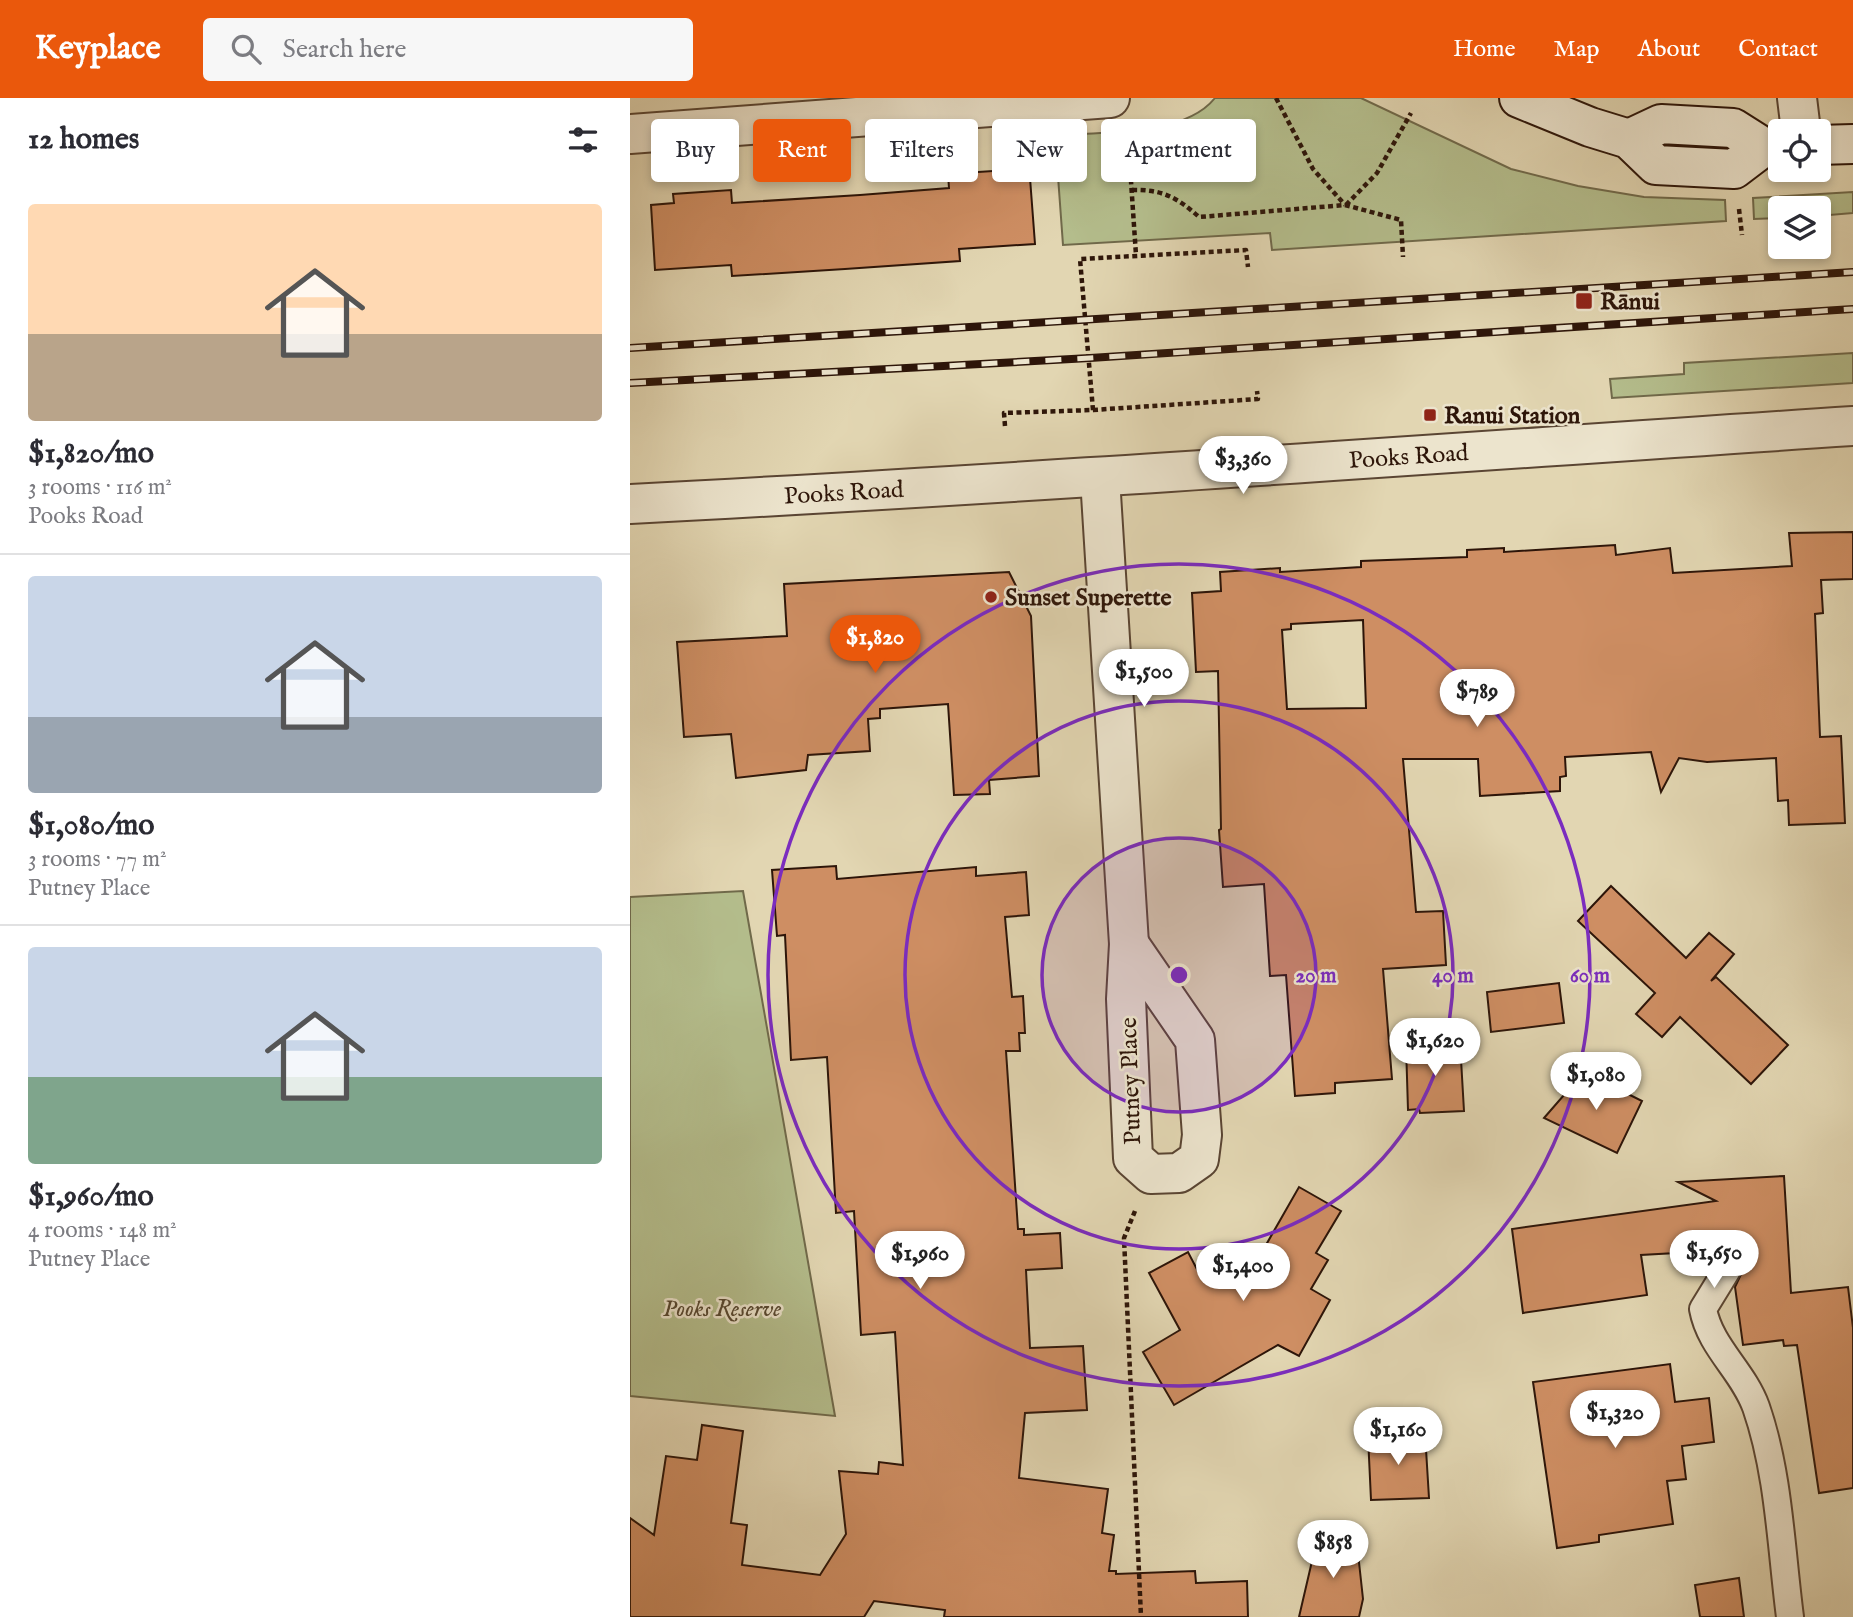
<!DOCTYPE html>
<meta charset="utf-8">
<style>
:root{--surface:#fff;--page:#f7f7f7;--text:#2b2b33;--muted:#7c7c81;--line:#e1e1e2;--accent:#ea580c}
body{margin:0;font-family:"IM FELL English",serif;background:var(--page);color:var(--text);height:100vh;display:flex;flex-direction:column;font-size:26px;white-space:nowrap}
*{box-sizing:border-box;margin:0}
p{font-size:23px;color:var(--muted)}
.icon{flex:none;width:38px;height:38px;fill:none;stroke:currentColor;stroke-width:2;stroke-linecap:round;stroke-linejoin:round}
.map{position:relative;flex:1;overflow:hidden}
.details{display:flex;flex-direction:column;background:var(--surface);width:630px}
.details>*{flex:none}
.hud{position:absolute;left:21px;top:21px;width:665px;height:63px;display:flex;gap:14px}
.buttons{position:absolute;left:1138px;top:21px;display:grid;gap:14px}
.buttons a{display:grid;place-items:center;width:63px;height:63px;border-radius:7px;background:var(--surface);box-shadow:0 4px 10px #0003;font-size:35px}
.price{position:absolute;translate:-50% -60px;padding:0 16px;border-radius:24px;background:#fff;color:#222;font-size:23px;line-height:46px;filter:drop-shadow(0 2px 4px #0008)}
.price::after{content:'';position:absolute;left:50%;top:42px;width:21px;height:16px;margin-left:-10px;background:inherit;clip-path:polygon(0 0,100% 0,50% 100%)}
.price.active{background:var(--accent);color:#fff}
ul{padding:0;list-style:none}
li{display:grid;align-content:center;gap:14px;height:371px;padding:0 28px}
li+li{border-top:2px solid var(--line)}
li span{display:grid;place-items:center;height:217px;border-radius:7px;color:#555}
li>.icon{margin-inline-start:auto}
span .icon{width:126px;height:126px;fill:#fffc;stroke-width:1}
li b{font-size:30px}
h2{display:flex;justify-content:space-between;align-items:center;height:84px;padding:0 28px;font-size:30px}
.pill{padding:0 24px;border-radius:7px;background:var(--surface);box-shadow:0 4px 10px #0003;font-size:24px;line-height:63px}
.pill.active{background:var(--accent);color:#fff}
header{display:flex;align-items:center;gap:42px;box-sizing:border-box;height:98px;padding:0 35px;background:var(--accent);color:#fff}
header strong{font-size:33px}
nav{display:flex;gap:38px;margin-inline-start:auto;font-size:24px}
.search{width:490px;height:63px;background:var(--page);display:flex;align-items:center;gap:18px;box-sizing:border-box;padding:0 24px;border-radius:7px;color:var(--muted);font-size:26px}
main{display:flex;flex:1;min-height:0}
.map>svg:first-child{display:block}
.green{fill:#b4bd8c;stroke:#70694a;stroke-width:2}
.building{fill:#ce8e63;stroke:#2d1509;stroke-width:2;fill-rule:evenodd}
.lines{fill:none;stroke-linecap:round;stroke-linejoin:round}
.lane-casing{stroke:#5a4533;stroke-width:30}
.street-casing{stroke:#5a4533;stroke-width:42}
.secondary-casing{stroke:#2d1509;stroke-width:42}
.path{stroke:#2d1509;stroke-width:4.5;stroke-dasharray:5 3.5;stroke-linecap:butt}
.lane{stroke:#ece4cd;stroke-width:26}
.street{stroke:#ece4cd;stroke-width:38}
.secondary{stroke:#ece4cd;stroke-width:38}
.rail-casing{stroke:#2d1509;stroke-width:8}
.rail{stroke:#ece4cd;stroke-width:5;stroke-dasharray:16;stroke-linecap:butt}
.ring{fill:none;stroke:#7b2cbf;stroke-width:3.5}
.poi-dot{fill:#8f2418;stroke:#ece4cd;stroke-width:2.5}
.labels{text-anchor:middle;stroke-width:5;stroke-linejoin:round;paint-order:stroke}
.poi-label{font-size:24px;font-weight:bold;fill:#2d1509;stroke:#ece4cd;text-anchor:start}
.street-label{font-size:24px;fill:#2d1509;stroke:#ece4cd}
.park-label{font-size:24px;font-style:italic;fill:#564730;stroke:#ece4cd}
.centre{fill:#7b2cbf;stroke:#ece4cd;stroke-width:3.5}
.ring-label{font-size:21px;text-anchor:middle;font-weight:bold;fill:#7b2cbf;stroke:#ece4cd;stroke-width:5;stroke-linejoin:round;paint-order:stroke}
</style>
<header>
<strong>Keyplace</strong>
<div class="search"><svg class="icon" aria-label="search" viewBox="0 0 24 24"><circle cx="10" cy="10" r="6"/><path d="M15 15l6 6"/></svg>Search here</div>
<nav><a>Home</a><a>Map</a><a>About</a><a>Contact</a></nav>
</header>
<main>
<section class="details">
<h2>12 homes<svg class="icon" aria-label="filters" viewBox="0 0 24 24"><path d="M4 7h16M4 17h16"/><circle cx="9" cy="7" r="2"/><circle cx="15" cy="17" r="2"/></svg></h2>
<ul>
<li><span style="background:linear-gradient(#ffd9b3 60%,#b9a48a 0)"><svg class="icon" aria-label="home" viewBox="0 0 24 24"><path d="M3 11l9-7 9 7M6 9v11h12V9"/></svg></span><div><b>$1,820/mo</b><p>3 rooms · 116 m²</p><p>Pooks Road</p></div></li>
<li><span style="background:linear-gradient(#c9d6e8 65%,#9aa5b1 0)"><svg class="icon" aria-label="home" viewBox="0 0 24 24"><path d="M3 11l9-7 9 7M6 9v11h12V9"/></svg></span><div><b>$1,080/mo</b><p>3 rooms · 77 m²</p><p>Putney Place</p></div></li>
<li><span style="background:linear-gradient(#c9d6e8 60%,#7fa58c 0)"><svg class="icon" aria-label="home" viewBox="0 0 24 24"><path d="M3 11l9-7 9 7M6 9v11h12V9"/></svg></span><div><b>$1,960/mo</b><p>4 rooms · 148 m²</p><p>Putney Place</p></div></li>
</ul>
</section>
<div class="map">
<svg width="1223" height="1519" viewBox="0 0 1223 1519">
<rect width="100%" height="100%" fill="#e2d6b2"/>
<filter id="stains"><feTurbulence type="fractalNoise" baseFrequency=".00286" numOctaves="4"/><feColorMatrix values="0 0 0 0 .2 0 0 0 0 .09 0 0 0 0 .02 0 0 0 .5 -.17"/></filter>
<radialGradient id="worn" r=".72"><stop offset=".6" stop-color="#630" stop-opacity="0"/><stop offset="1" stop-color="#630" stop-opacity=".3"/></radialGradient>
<g class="green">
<path d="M 585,0 L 731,0 L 881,71 L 948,88 L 1014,99 L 1095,102 L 1096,123 L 642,152 L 640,135 L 433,147 L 425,37 C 471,34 554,39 585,0 Z"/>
<path d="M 1223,94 L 1223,115 L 1188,118 L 1188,110 L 1150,110 L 1150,120 L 1124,121 L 1123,100 Z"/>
<path d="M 1223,255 L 1223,285 L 982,300 L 980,281 L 1054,276 L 1054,265 Z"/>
<path d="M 113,793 L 205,1318 L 0,1298 L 0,799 Z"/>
</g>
<g class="building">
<path d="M 378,72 L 379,82 L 400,80 L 405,146 L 329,151 L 330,163 L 215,171 L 102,178 L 101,167 L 25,172 L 21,107 L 44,105 L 43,96 L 101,92 L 102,105 L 230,97 L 319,90 L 318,76 Z"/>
<path d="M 1223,434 L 1223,481 L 1191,482 L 1193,515 L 1185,516 L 1190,639 L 1211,638 L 1215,725 L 1159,727 L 1158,702 L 1148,703 L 1146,660 L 1077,664 L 1049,660 L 1031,694 L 1021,654 L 935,659 L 936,678 L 930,679 L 930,693 L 850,698 L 848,661 L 773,661 L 786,814 L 813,813 L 816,867 L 753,871 L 762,981 L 705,985 L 705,995 L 665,998 L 656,877 L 640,878 L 634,786 L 593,789 L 589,732 L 591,731 L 588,573 L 566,574 L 562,495 L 591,493 L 590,474 L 650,470 L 650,474 L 731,469 L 731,463 L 837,459 L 837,452 L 874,450 L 874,454 L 985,447 L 986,457 L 1040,450 L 1043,475 L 1162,468 L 1159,435 ZM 733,522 L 736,610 L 657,611 L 652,532 L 661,531 L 661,526 Z"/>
<path d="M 379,474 L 401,518 L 409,678 L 359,682 L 360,696 L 324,697 L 318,606 L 250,611 L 250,620 L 238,621 L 240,653 L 178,657 L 176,672 L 106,680 L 101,636 L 54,639 L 47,544 L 157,538 L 154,486 Z"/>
<path d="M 206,768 L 207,781 L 346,769 L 346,778 L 396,774 L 399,817 L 375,819 L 382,899 L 393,898 L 395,935 L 389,935 L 390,953 L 376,953 L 388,1131 L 394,1131 L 394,1137 L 430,1135 L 432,1170 L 396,1172 L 400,1250 L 453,1248 L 457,1312 L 395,1315 L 389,1380 L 478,1391 L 472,1435 L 484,1437 L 479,1473 L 486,1473 L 486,1476 L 565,1473 L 566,1485 L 617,1483 L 618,1519 L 314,1519 L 315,1512 L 244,1503 L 234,1519 L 0,1519 L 0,1420 L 24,1437 L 36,1358 L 67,1362 L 72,1327 L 113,1333 L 101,1425 L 117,1427 L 112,1467 L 190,1477 L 216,1436 L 209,1373 L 248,1376 L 249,1364 L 273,1367 L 265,1234 L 231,1237 L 224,1113 L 206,1115 L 197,959 L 161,962 L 155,837 L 147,838 L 142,772 Z"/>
<path d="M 981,788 L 1056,860 L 1079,835 L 1104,856 L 1081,883 L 1086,879 L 1158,947 L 1121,986 L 1050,919 L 1032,939 L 1006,916 L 1025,895 L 948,823 Z"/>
<path d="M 929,885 L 934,925 L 861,934 L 857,894 Z"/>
<path d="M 830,944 L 834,1013 L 790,1015 L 789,1011 L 778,1012 L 776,947 Z"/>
<path d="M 954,974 L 1012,1003 L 987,1055 L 914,1020 Z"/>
<path d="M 1154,1078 L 1161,1195 L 1218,1189 L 1223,1230 L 1223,1390 L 1189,1395 L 1167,1247 L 1154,1248 L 1153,1242 L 1113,1247 L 1105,1189 L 1113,1172 L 1100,1152 L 1011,1157 L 1017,1197 L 893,1215 L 882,1131 L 1086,1103 L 1048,1084 Z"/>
<path d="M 669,1089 L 711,1113 L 686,1155 L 698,1162 L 681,1191 L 700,1202 L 669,1258 L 648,1247 L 544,1307 L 513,1254 L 550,1232 L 519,1175 L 558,1154 L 571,1179 L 597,1164 L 612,1189 Z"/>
<path d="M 1040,1266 L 1045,1304 L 1079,1300 L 1084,1344 L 1052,1348 L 1056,1381 L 1037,1383 L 1043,1426 L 969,1437 L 969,1444 L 927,1450 L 903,1284 Z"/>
<path d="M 795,1335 L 799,1400 L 741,1402 L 738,1338 Z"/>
<path d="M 689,1433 L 727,1446 L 733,1501 L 729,1519 L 669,1519 Z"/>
<path d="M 1109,1480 L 1114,1519 L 1070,1519 L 1065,1487 Z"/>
</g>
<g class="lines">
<defs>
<path id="lane" d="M 1097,1172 L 1073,1211 C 1080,1249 1113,1273 1126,1309 C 1149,1375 1151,1450 1160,1519"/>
<g id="street">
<path d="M 1167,0 L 1171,33"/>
<path d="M 0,36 L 480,0"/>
<path d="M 470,380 L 499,846"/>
<path id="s1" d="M 0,406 C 408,385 815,355 1223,328"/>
<path d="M 499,846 L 565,942 L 572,1037 L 569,1061 L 549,1075 L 521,1076 L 503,1060 L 496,901 Z"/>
</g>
<g id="secondary">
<path d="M 889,0 L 960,29 L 999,41 L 1026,67 L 1104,71 L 1133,49"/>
<path d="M 999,41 L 1031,26 L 1103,30 L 1133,49 L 1150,49"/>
<path d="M 1188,47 L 1223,46"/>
</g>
</defs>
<use href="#lane" class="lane-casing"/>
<use href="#street" class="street-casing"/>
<use href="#secondary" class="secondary-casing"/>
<g class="path">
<path d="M 646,0 L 683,71 L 715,107"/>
<path d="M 498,39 L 506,157"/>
<path d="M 502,92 C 532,91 548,100 569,119 L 715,107 L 771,122 L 773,159"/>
<path d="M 716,107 L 747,75 L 781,15"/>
<path d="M 1109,111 L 1112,137"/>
<path d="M 463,312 L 628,301 L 627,293"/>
<path d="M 375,328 L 374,315 L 463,312 L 450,161 L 616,152 L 618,169"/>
<path d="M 505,1113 L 494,1140 L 511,1519"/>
</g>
<use href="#lane" class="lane"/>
<use href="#street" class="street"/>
<use href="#secondary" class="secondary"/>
<defs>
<g id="rail">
<path d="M 0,250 L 1223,174"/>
<path d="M 0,285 L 460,260 L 1223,211"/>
</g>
</defs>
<use href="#rail" class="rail-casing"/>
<use href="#rail" class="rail"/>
</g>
<circle cx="549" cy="877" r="137" fill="#7b2cbf" fill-opacity=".12"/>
<g class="ring">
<circle cx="549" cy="877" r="137"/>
<circle cx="549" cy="877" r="274"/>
<circle cx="549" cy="877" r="411"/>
</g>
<g class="poi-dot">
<rect x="945" y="194" width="18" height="18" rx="3.5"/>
<rect x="793" y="310" width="14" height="14" rx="3.5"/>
<circle cx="361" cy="499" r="7"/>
</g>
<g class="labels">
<g class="poi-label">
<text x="970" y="211">Rānui</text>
<text x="814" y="325">Ranui Station</text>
<text x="375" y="507">Sunset Superette</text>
</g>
<g class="street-label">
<text dy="8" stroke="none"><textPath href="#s1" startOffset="780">Pooks Road</textPath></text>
<text dy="8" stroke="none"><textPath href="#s1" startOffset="214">Pooks Road</textPath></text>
<text transform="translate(500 983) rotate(-92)" y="8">Putney Place</text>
</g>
<g class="park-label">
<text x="92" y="1218">Pooks Reserve</text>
</g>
</g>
<circle cx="549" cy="877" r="10" class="centre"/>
<g class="ring-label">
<text x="686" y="884">20 m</text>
<text x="823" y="884">40 m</text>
<text x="960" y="884">60 m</text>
</g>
<rect width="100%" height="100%" filter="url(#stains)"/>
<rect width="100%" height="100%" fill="url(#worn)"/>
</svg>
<div class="buttons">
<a><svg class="icon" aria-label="locate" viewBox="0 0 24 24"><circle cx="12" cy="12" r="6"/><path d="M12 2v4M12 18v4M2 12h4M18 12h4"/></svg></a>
<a><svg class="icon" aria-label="layers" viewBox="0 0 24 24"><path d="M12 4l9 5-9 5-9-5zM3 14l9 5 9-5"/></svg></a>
</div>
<b class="price" style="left:613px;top:398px">$3,360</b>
<b class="price active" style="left:245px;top:577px">$1,820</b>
<b class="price" style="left:514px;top:611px">$1,500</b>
<b class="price" style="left:847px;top:631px">$789</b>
<b class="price" style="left:805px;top:980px">$1,620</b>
<b class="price" style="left:966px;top:1014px">$1,080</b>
<b class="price" style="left:1084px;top:1192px">$1,650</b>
<b class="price" style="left:290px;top:1193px">$1,960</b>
<b class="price" style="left:613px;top:1205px">$1,400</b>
<b class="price" style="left:985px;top:1352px">$1,320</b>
<b class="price" style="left:768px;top:1369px">$1,160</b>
<b class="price" style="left:703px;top:1482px">$858</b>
<div class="hud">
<a class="pill">Buy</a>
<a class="pill active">Rent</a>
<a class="pill">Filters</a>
<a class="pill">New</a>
<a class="pill">Apartment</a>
</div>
</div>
</main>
